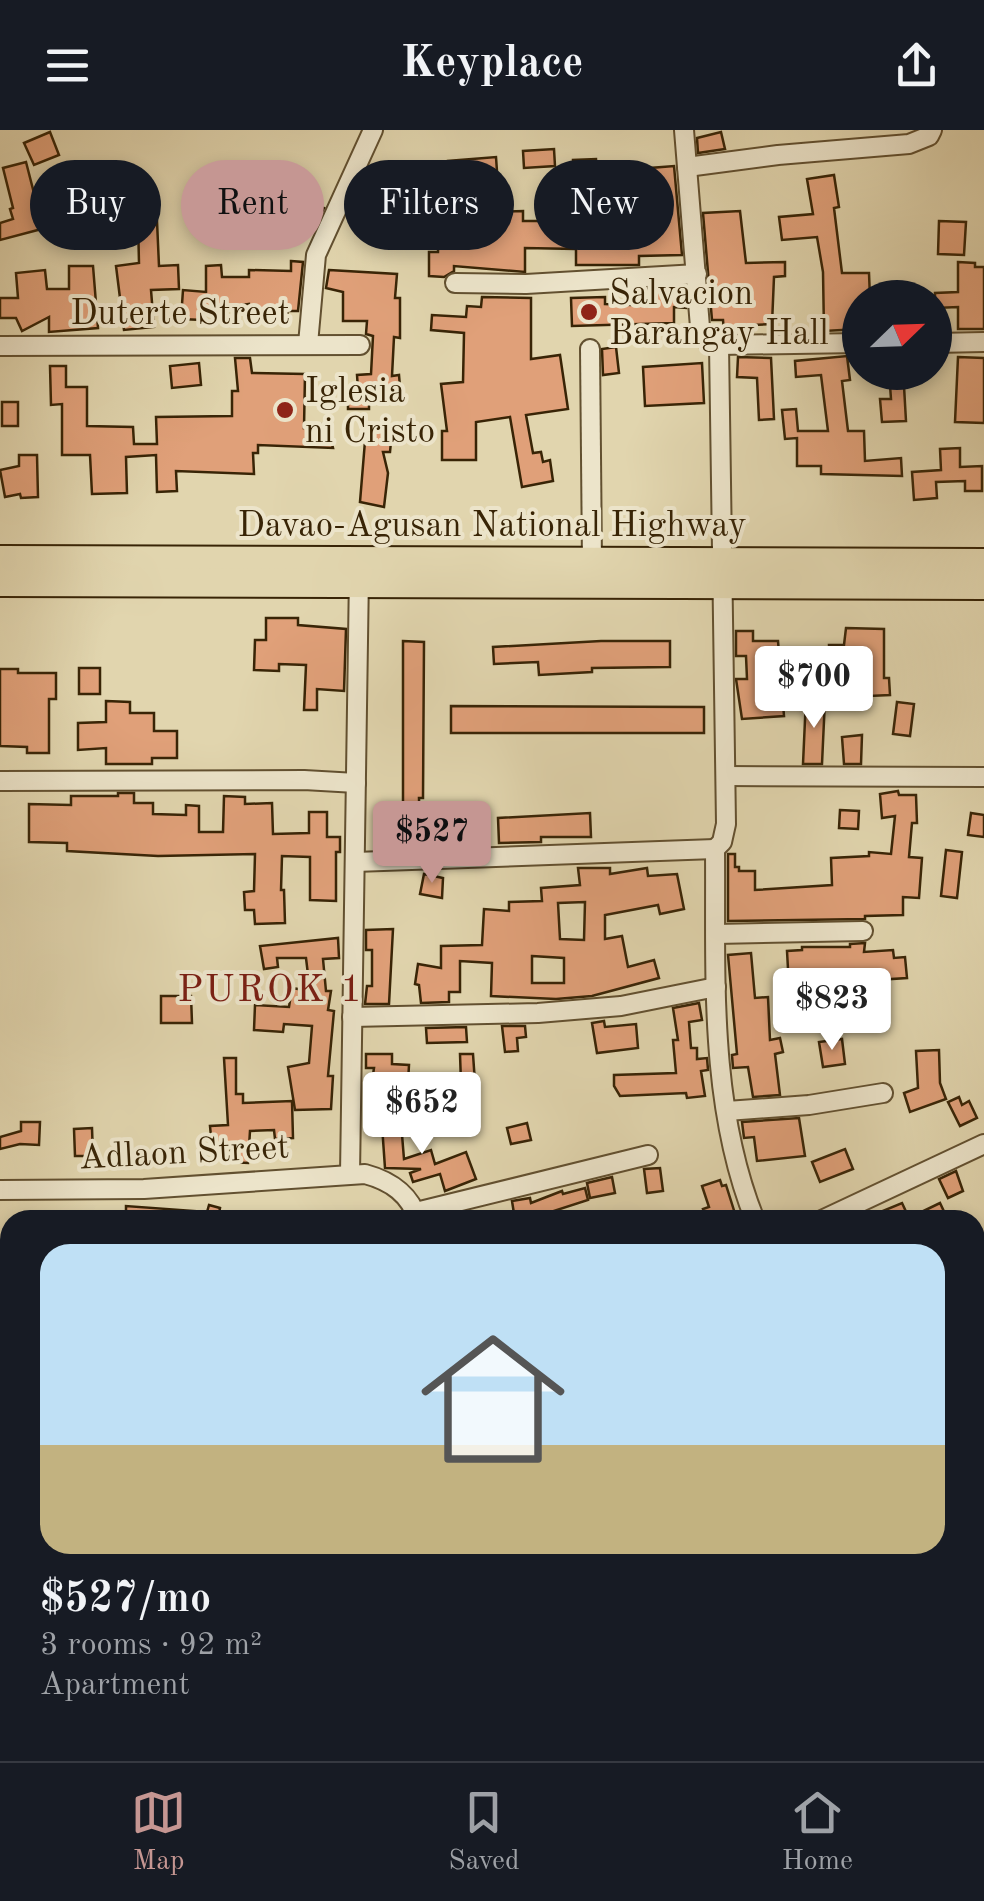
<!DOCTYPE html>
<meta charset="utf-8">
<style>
:root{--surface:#171b24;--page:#242831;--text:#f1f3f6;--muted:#9ea1a6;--line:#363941;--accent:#c59692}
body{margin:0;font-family:"Old Standard TT",serif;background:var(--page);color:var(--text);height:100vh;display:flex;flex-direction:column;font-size:38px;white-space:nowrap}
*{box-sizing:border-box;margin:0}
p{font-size:32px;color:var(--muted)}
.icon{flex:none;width:55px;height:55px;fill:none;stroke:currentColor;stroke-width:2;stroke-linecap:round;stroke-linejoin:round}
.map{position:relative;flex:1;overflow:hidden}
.side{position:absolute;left:0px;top:1080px;width:985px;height:552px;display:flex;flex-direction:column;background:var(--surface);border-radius:30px 30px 0 0;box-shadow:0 5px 15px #0003}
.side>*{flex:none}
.top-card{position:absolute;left:30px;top:30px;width:925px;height:90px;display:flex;gap:20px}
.needle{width:65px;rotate:67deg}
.fabs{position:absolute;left:842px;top:150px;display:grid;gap:20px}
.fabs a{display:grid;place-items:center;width:110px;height:110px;border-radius:50%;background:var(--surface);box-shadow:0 5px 15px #0003;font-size:50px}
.price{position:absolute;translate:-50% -85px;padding:0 22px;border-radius:10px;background:#fff;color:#222;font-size:32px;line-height:65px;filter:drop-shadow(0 2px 5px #0008)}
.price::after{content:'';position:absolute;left:50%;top:60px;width:30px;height:22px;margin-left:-15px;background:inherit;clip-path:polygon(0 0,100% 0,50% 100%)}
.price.active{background:var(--accent);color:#111}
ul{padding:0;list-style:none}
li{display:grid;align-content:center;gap:20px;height:530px;padding:0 40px}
li span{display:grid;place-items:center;height:310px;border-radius:30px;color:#555}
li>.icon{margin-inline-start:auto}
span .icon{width:180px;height:180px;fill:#fffc;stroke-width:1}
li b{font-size:42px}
.tag{padding:0 35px;border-radius:45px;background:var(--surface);box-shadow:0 5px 15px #0003;font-size:35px;line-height:90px}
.tag.active{background:var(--accent);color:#111}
header{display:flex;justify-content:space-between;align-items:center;height:130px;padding:0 40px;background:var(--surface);font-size:45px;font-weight:800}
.tab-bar{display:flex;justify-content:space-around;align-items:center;height:140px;border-top:2px solid var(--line);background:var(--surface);font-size:28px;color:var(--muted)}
.tab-bar a{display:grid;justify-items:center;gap:5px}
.tab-bar .active{color:var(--accent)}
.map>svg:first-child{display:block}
.building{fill:#e0a079;stroke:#382406;stroke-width:2.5;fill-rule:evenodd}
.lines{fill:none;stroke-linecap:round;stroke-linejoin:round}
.minor-casing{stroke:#625030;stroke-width:22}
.highway-casing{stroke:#382406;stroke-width:32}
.minor{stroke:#ece4ca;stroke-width:18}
.highway{stroke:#e1d5ae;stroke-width:28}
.poi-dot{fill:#8f2418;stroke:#ece4ca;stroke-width:4}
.labels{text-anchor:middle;stroke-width:8;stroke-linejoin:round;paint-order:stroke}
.poi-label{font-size:35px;fill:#382406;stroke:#ece4ca;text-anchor:start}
.street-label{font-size:35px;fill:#382406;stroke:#ece4ca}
.neighbourhood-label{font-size:38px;letter-spacing:2.5px;fill:#7a1f14;stroke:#ece4ca}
</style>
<header><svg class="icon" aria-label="menu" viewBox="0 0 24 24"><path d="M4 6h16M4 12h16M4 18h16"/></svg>Keyplace<svg class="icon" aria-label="share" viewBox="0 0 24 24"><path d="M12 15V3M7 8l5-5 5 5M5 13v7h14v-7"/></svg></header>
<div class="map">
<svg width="984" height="1631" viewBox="0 0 984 1631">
<rect width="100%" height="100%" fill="#e1d5ae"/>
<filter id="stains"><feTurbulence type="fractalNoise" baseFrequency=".002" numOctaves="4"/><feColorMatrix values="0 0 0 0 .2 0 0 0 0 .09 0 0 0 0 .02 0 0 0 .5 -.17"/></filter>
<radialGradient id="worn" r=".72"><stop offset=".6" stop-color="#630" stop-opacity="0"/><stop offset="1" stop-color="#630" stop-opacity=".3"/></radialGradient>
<g class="building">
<path d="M 50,2 L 59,25 L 34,35 L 24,13 Z"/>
<path d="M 721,2 L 725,19 L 698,23 L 697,8 Z"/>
<path d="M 554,19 L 555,36 L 524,38 L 523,21 Z"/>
<path d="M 496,27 L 498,56 L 450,59 L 448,31 Z"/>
<path d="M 596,29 L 597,52 L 651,49 L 650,38 L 674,36 L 682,125 L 639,126 L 639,135 L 576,135 L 576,119 L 525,118 L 525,142 L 454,136 L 454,141 L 444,147 L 429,146 L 429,122 L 438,122 L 439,87 L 464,88 L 464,85 L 495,86 L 495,82 L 523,81 L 523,91 L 603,91 L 602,67 L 574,68 L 573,30 ZM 660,71 L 663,100 L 635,101 L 633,74 Z"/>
<path d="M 26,32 L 35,67 L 41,66 L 49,97 L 0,110 L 0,93 L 13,89 L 10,79 L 13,78 L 3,38 Z"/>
<path d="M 378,35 L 393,44 L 377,73 L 386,76 L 379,94 L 353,83 Z"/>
<path d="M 834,45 L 839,77 L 834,78 L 842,143 L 869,143 L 870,168 L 860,168 L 860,199 L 824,201 L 823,142 L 817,107 L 782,110 L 779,87 L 813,84 L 807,49 Z"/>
<path d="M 287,66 L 324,78 L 315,97 L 281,86 Z"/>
<path d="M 740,81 L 746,133 L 785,132 L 785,146 L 774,147 L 772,194 L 753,195 L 753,201 L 724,202 L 723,190 L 712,190 L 703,83 Z"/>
<path d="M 157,91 L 159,136 L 178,135 L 179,159 L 151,160 L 154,197 L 124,200 L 116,136 L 139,133 L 138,92 Z"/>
<path d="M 939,91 L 966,92 L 964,125 L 938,124 Z"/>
<path d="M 291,131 L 303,132 L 298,181 L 287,181 L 288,190 L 251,190 L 249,174 L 202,181 L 202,190 L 181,189 L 183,160 L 206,162 L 206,136 L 221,135 L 222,147 L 249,147 L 249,140 L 291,141 Z"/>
<path d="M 958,132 L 975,133 L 975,137 L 984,137 L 984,199 L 958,199 L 958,177 L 935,178 L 935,163 L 958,162 Z"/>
<path d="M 69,136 L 93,136 L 98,198 L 49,202 L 49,187 L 22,201 L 16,188 L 0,188 L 0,168 L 18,168 L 16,143 L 45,140 L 47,159 L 69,159 Z"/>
<path d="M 329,140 L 397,144 L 395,168 L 400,168 L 400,208 L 394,207 L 392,246 L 399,245 L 400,257 L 358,259 L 357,245 L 371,244 L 373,206 L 366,204 L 367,191 L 343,191 L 343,162 L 326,158 Z"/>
<path d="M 684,157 L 686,178 L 674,177 L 674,193 L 572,196 L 571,168 L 605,167 L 605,174 L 631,175 L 631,160 Z"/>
<path d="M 482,167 L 531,168 L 531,229 L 560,225 L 568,279 L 526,285 L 533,323 L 541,322 L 543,332 L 550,330 L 553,351 L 522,357 L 510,287 L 476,292 L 476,330 L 442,330 L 442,301 L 447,301 L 441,254 L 463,252 L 464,203 L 431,200 L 432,185 L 466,187 L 467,176 L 481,177 Z"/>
<path d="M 616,217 L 619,243 L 603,245 L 602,219 Z"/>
<path d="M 847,226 L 850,250 L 842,251 L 848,301 L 864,301 L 865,331 L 901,328 L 902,346 L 821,344 L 821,336 L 797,336 L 797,308 L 785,309 L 782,280 L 796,279 L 798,301 L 828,301 L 821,245 L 796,247 L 795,231 Z"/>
<path d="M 738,227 L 771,228 L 774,289 L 759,290 L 757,248 L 737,247 Z"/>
<path d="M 958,227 L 984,228 L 984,293 L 955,292 Z"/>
<path d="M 235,228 L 250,228 L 252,243 L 305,244 L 304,298 L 327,293 L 333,318 L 258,315 L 258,323 L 253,323 L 254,344 L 176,341 L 177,361 L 157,362 L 156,325 L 126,327 L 127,363 L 92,364 L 90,325 L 62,325 L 62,274 L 51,275 L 50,236 L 66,236 L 66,257 L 87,257 L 87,296 L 133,297 L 134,314 L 157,314 L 156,287 L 232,286 L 232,261 L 238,261 Z"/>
<path d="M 199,233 L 201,255 L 172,258 L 170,236 Z"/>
<path d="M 702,233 L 704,273 L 645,276 L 643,237 Z"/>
<path d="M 889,242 L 912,242 L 913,255 L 904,256 L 906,291 L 882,292 L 880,269 L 891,269 Z"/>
<rect x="348" y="263" width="21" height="16"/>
<rect x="2" y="272" width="16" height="24"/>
<path d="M 366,299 L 392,301 L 390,322 L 383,322 L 388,343 L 384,377 L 360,372 Z"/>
<path d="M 960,318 L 960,337 L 982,336 L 982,361 L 965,361 L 965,351 L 936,352 L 937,368 L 914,370 L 912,342 L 941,340 L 940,319 Z"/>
<path d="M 19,325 L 37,325 L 38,367 L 21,368 L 20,364 L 5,367 L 0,340 L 19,336 Z"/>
<path d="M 266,488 L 298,488 L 298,495 L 346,499 L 344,561 L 317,559 L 317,580 L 304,580 L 306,535 L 279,534 L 279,541 L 254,540 L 255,510 L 266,510 Z"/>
<path d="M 846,498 L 884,499 L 884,548 L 889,548 L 890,565 L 869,566 L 869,561 L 845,562 L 845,545 L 830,545 L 829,515 L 844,515 Z"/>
<path d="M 736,501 L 753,501 L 753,511 L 778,511 L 784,586 L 742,589 L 736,549 L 747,549 L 746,526 L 736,526 Z"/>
<path d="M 403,511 L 424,512 L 423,668 L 419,668 L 420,717 L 398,718 L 397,679 L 403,679 Z"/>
<path d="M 601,511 L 670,511 L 670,537 L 592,538 L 592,542 L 539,545 L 538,532 L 494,534 L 493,517 Z"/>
<rect x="79" y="538" width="21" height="26"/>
<path d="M 0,539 L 18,539 L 18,543 L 56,543 L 56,569 L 49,569 L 49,623 L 27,623 L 27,617 L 0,616 Z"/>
<path d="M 806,568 L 825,569 L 822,634 L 803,634 Z"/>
<path d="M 106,571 L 130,572 L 130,583 L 154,583 L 154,601 L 177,601 L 177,628 L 152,628 L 152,634 L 106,634 L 106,618 L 78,620 L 78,593 L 106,592 Z"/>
<path d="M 897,572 L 914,574 L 910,606 L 893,604 Z"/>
<path d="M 451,576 L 704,577 L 704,603 L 451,603 Z"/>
<path d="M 862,605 L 861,634 L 844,634 L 842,607 Z"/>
<path d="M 898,661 L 899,665 L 916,665 L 917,693 L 912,693 L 909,727 L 922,728 L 919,768 L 903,767 L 903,785 L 865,786 L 865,789 L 728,791 L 728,724 L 735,724 L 735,737 L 739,737 L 739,741 L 755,741 L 755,760 L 832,755 L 831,728 L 869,726 L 869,722 L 891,724 L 895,686 L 882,688 L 880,664 Z"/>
<path d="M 118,663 L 134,663 L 134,673 L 153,673 L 153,684 L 186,685 L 186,675 L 199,676 L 199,702 L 223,702 L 224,666 L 245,667 L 245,674 L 272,673 L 273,704 L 309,703 L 309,682 L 327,682 L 327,707 L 340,707 L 340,722 L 336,722 L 336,771 L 310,770 L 310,727 L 282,726 L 281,760 L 284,760 L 285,793 L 255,794 L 254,780 L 245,780 L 244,762 L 254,761 L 255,724 L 158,726 L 67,721 L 67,713 L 29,712 L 29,674 L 71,675 L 71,666 L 118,666 Z"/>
<path d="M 840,680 L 859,681 L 858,699 L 839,698 Z"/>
<path d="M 590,683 L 591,707 L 541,707 L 541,712 L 499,713 L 498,688 Z"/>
<path d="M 971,683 L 984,685 L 984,707 L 968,705 Z"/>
<path d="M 946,720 L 962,722 L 957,768 L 941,766 Z"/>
<path d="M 578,738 L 610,738 L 610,744 L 647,738 L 648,746 L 677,744 L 684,779 L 660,784 L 658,775 L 605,785 L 605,809 L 622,806 L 628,837 L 654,830 L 659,848 L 592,866 L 556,869 L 491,866 L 492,833 L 460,831 L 460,862 L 449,862 L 449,872 L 421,873 L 419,855 L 415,854 L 418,834 L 441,838 L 441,816 L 482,815 L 484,779 L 509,781 L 509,772 L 542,771 L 541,758 L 580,755 ZM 585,772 L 584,810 L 560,809 L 558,773 ZM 532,826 L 564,828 L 564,853 L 532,853 Z"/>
<path d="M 424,744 L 443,748 L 442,768 L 420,764 Z"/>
<path d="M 393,799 L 389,874 L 365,874 L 367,856 L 372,856 L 372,820 L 366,820 L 366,800 Z"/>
<path d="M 338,808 L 339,828 L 323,829 L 326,861 L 331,861 L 328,880 L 334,881 L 328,946 L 333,946 L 331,979 L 295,980 L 288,937 L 309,933 L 312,896 L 284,894 L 283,902 L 254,900 L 255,875 L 289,877 L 292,858 L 310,861 L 306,828 L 277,828 L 278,837 L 264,839 L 260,816 Z"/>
<path d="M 865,813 L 864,822 L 893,820 L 894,828 L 905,827 L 907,848 L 845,852 L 845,876 L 830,876 L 830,855 L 789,857 L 787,821 L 802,820 L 802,817 L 850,817 L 850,814 Z"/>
<path d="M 751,823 L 755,868 L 768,867 L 770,910 L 780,908 L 783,922 L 775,924 L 780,965 L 753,967 L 748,937 L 733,938 L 732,925 L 737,924 L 728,825 Z"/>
<path d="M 161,866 L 191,866 L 192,893 L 161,893 Z"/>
<path d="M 699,873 L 702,890 L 689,892 L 691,918 L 697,918 L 697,929 L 707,928 L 708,940 L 701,941 L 705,966 L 687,968 L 686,963 L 620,966 L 614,956 L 614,945 L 676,943 L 673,910 L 678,910 L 673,878 Z"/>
<path d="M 604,891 L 605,897 L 636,894 L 638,918 L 597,923 L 592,893 Z"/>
<path d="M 502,896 L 525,896 L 526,907 L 517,908 L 518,921 L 505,922 Z"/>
<path d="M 466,897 L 467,912 L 427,913 L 426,898 Z"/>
<path d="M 842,909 L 845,934 L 823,937 L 819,912 Z"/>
<path d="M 939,920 L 940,953 L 946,969 L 910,982 L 904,963 L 918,958 L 916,921 Z"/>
<path d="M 366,924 L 392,924 L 392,934 L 409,935 L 408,953 L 387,951 L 385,960 L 371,958 L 374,938 L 366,938 Z"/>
<path d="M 460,924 L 473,924 L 475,953 L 461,953 Z"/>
<path d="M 224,928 L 236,928 L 236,964 L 243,964 L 243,973 L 292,971 L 293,1008 L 275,1009 L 274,1000 L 250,1001 L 248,1033 L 230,1032 L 231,1016 L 212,1017 L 210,996 L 228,995 Z"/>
<path d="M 959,967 L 962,975 L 969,971 L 977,988 L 960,996 L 948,972 Z"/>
<path d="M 396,980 L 400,980 L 404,1029 L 431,1020 L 435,1034 L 466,1022 L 476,1049 L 445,1061 L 440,1044 L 413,1052 L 410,1043 L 421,1039 L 385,1038 L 381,981 Z"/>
<path d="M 799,988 L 805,1026 L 757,1031 L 754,1007 L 744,1008 L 742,992 Z"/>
<path d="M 21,992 L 40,992 L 39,1015 L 20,1014 L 0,1019 L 0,1007 L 21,1001 Z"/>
<path d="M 527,993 L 531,1010 L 511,1014 L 507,998 Z"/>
<path d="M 92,998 L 93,1026 L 75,1026 L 74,999 Z"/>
<path d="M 845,1019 L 853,1039 L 820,1052 L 812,1032 Z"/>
<path d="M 660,1038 L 663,1061 L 647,1063 L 644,1039 Z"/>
<path d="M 956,1041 L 963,1061 L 948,1068 L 939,1049 Z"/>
<path d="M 612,1047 L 615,1063 L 590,1068 L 587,1053 Z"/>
<path d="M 720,1050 L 722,1056 L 726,1055 L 737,1090 L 707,1090 L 703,1079 L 709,1077 L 702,1056 Z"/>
<path d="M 585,1058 L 588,1070 L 535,1087 L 536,1090 L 515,1090 L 512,1071 L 530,1068 L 531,1073 L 562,1061 L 563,1064 Z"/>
<path d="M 902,1073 L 909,1088 L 940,1073 L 948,1090 L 861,1090 Z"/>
<path d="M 209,1075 L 220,1078 L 218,1090 L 126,1090 L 126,1076 L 207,1082 Z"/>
</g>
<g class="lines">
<defs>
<g id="minor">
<path d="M 684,0 L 700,197 L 706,210 L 719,215 L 860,213"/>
<path d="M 687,37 L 778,25 L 909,14 L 929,6 L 932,0"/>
<path d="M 455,153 L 526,154 L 697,144"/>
<path d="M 935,213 L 984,212"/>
<path d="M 308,214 L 316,125 L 373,0"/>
<path d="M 719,215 L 726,694 L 722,712 L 715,719 C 716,842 708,974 755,1090"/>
<path d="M 0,216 L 360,215"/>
<path d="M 590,219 L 592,432"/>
<path d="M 726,646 L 984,647"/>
<path d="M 0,651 L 304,650 L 356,653"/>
<path d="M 355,732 L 715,719"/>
<path d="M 716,804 L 863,801"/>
<path d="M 352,887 L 538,883 L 621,876 L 716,857"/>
<path d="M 727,981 L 809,975 L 883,963"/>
<path d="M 350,1044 L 359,444"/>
<path d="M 0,1060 L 144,1059 L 365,1044 C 391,1051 410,1064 418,1090"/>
<path d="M 416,1082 L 648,1025"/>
<path d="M 822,1090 L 984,1014"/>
<path d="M 975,1152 L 984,1148"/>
<path d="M 975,1249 L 984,1245"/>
<path d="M 975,1317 L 984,1313"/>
<path d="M 975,1386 L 984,1382"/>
<path d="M 0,1387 L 10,1383"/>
<path d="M 975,1401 L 984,1423"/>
<path d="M 975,1451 L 984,1447"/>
<path d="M 975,1520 L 984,1516"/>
<path d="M 975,1584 L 984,1580"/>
<path d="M 281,1622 L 285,1631"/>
<path d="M 347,1622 L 351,1631"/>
<path d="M 421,1622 L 425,1631"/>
<path d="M 4,1631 L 22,1622"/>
<path d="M 562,1631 L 582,1622"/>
<path d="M 712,1631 L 733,1622"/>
<path d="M 866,1631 L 886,1622"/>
</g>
<g id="highway">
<path d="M 0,430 L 984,433"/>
<path d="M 0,452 L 984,455"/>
</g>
</defs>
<use href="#minor" class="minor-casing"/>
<use href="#highway" class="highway-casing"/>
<use href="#minor" class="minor"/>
<use href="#highway" class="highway"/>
</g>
<g class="poi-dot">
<circle cx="589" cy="182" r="10"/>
<circle cx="285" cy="280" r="10"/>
</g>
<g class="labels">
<g class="poi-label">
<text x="609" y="174">Salvacion<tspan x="609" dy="40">Barangay Hall</tspan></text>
<text x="305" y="272">Iglesia<tspan x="305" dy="40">ni Cristo</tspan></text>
</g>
<g class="street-label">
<text x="180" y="194">Duterte Street</text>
<text x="492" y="406">Davao-Agusan National Highway</text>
<text transform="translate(184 1021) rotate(-3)" y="12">Adlaon Street</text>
</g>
<g class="neighbourhood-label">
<text x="271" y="871">PUROK 1</text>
</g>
</g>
<rect width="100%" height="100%" filter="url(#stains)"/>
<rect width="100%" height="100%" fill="url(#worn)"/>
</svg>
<div class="fabs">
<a><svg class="needle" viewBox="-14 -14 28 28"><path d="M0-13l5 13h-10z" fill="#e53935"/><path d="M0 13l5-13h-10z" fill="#9ea1a6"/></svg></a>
</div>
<b class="price" style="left:814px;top:601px">$700</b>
<b class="price active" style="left:432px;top:756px">$527</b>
<b class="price" style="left:832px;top:923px">$823</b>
<b class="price" style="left:422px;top:1027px">$652</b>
<div class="top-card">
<a class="tag">Buy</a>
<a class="tag active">Rent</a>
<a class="tag">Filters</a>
<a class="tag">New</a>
</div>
<section class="side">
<ul>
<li><span style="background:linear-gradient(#bfe0f5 65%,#c2b280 0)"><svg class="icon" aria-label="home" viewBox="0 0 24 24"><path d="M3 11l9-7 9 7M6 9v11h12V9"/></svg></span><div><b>$527/mo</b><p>3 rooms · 92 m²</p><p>Apartment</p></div></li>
</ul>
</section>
</div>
<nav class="tab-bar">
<a class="active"><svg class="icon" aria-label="map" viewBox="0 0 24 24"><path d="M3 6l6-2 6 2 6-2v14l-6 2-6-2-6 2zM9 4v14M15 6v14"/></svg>Map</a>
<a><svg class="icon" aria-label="saved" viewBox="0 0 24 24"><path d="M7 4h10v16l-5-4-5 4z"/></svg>Saved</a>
<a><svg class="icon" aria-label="home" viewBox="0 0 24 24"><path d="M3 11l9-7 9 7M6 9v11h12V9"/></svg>Home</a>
</nav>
